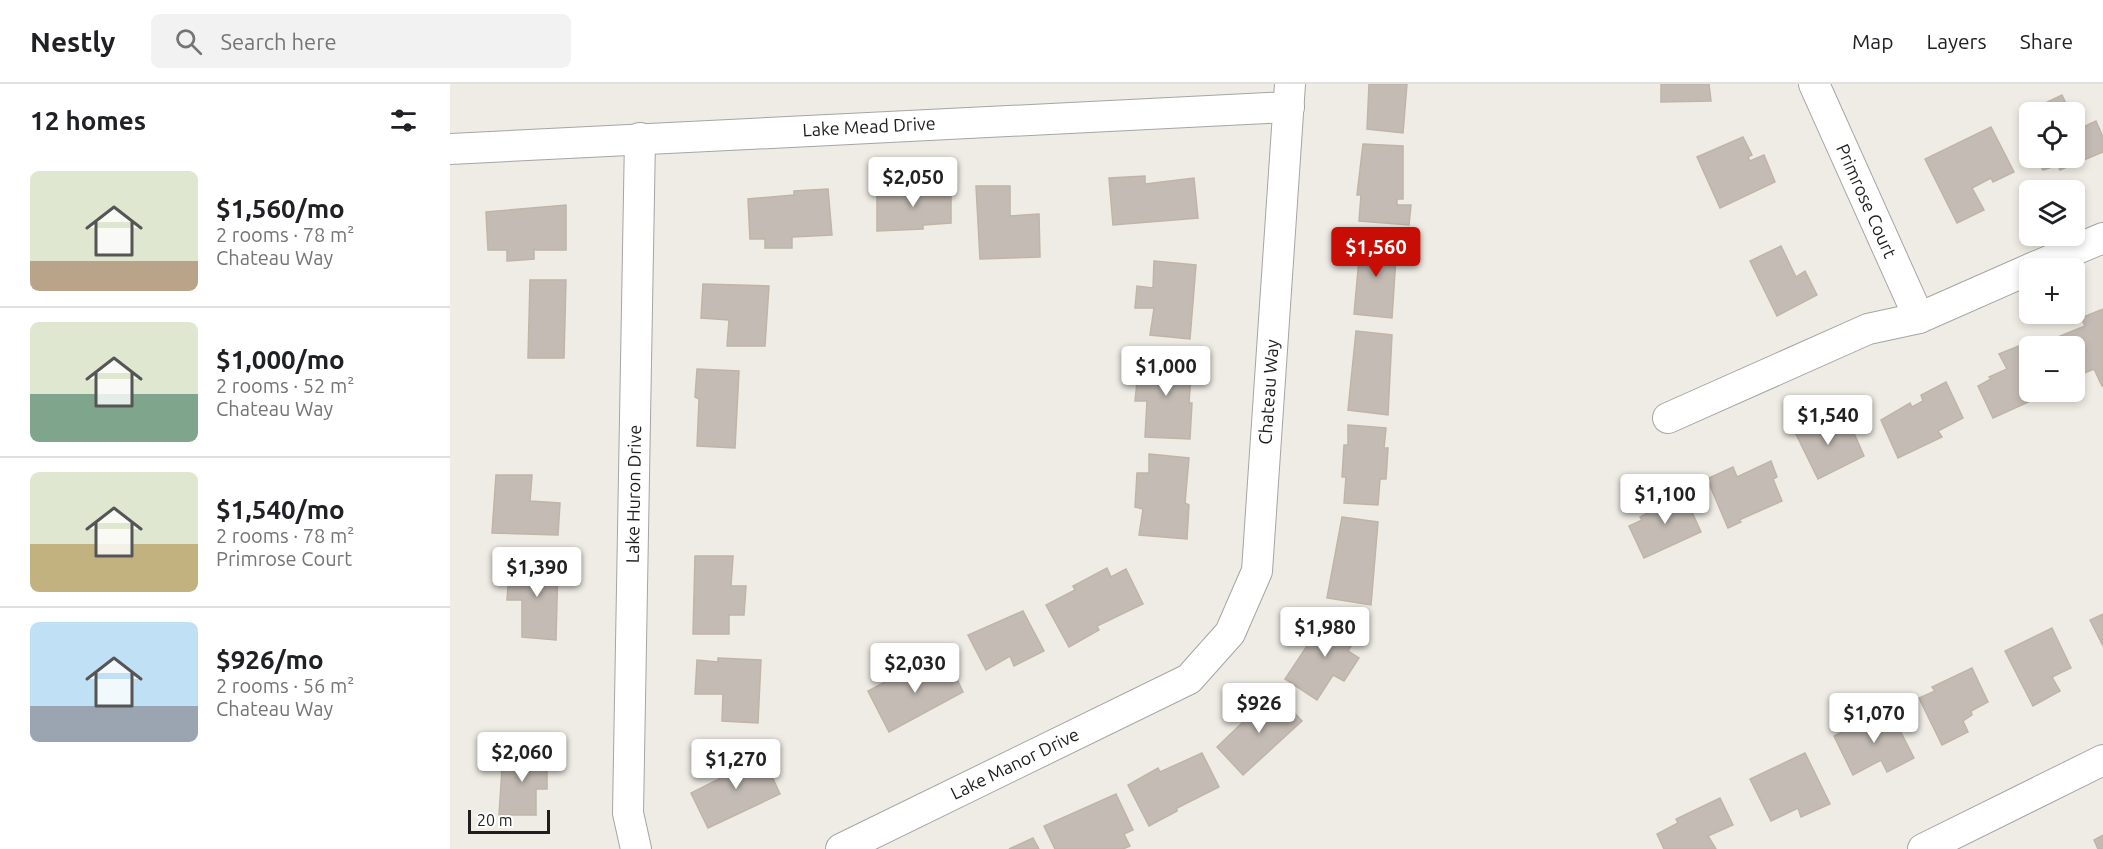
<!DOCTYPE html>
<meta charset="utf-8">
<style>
:root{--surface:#fff;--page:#f2f2f2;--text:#202124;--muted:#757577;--line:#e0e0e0;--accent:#c80d05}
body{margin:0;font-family:Ubuntu,sans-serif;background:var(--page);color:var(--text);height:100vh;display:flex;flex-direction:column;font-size:22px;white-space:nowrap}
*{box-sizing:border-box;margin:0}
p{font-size:20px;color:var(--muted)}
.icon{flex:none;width:33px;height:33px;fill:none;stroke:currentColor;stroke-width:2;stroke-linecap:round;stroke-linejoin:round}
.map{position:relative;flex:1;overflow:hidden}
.side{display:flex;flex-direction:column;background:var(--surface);width:450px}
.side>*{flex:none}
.buttons{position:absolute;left:1569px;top:18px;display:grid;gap:12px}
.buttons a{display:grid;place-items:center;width:66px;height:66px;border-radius:9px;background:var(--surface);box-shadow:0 3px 9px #0003;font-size:30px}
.scale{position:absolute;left:18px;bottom:15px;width:82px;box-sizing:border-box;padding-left:6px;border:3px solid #1e1e1e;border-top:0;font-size:16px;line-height:21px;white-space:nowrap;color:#1e1e1e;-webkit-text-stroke:4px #fff;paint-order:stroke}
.price{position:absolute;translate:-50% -51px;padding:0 14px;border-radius:6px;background:#fff;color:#222;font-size:20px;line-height:39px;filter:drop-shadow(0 2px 3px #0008)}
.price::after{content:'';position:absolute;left:50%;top:36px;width:18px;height:14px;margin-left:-9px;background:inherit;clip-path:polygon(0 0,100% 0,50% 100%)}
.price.active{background:var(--accent);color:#fff}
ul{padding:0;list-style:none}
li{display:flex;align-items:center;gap:18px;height:150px;padding:0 30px}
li+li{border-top:2px solid var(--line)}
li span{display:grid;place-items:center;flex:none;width:168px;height:120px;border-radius:9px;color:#555}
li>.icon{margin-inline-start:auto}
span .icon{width:72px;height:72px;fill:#fffc;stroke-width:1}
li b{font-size:26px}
h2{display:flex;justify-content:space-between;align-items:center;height:72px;padding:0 30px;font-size:26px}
header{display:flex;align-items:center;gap:36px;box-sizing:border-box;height:84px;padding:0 30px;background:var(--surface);border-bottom:2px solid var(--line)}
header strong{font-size:28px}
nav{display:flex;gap:33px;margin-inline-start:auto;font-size:21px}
.search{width:420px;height:54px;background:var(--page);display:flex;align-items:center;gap:15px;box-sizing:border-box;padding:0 21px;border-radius:9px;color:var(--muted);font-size:22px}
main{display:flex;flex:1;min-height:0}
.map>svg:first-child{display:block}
.building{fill:#c4bcb4;stroke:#c0b4a7;stroke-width:1.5}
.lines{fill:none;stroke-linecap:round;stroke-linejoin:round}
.minor-casing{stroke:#a5a5a5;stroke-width:32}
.minor{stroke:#fff;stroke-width:30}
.labels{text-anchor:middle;stroke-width:6;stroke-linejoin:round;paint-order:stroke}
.street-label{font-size:18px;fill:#1e1e1e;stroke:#fff}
</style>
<header>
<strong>Nestly</strong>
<div class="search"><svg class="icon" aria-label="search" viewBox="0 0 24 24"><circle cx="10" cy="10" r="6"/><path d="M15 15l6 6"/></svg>Search here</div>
<nav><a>Map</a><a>Layers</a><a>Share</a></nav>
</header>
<main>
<section class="side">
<h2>12 homes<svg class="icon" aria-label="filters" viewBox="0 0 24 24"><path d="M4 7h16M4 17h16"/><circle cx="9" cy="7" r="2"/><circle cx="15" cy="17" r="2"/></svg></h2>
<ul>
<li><span style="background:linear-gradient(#dfe7d0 75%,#b9a48a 0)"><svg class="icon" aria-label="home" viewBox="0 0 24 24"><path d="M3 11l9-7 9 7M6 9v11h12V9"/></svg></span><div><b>$1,560/mo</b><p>2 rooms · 78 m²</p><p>Chateau Way</p></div></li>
<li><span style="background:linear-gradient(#dfe7d0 60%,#7fa58c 0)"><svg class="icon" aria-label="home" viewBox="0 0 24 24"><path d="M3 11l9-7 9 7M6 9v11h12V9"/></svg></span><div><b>$1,000/mo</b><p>2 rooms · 52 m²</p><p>Chateau Way</p></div></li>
<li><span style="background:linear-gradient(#dfe7d0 60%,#c2b280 0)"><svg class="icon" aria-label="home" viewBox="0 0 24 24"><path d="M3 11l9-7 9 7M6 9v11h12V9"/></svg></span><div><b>$1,540/mo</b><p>2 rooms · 78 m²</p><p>Primrose Court</p></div></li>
<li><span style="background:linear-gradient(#bfe0f5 70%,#9aa5b1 0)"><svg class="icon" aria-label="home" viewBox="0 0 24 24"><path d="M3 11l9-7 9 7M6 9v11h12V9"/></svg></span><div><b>$926/mo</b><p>2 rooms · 56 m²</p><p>Chateau Way</p></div></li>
</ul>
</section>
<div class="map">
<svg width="1653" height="765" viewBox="0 0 1653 765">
<rect width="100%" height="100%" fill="#efece5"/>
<g class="building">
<path d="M 919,0 L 957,0 L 953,49 L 917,45 Z"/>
<path d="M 1211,0 L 1259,0 L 1261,17 L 1211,18 Z"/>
<path d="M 1612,11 L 1620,28 L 1592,28 L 1589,22 Z"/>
<path d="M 1624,37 L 1629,45 L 1646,37 L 1653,53 L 1653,68 L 1610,86 L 1608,81 L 1593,86 L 1586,74 L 1624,74 Z"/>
<path d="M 1541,43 L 1564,88 L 1543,98 L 1541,94 L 1522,104 L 1534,126 L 1507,139 L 1475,75 Z"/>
<path d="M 1293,53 L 1302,71 L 1298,73 L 1300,77 L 1314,71 L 1325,98 L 1270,124 L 1247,73 Z"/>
<path d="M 913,60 L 953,62 L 953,115 L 947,115 L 947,121 L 961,121 L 959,141 L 909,137 L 911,111 L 907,111 Z"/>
<path d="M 695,92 L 695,100 L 744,94 L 748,134 L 663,141 L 659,94 Z"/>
<path d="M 526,102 L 560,102 L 560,132 L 589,130 L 590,173 L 530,175 Z"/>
<path d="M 501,104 L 501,139 L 473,141 L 473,145 L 427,147 L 427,105 Z"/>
<path d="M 378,105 L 382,151 L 342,153 L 342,164 L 315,164 L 315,155 L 300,155 L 298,115 L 344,111 L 344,107 Z"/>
<path d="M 116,121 L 116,166 L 86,166 L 84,164 L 84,175 L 57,177 L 57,166 L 38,166 L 36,128 Z"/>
<path d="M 911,153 L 947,157 L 942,234 L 904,230 Z"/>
<path d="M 1331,162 L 1346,193 L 1355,187 L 1367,211 L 1327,232 L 1300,177 Z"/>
<path d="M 704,177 L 746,181 L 740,255 L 700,251 L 704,224 L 685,224 L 687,202 L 703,204 Z"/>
<path d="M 80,196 L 116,196 L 114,274 L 78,274 Z"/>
<path d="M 253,200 L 319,202 L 315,262 L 277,262 L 279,236 L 251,234 Z"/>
<path d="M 1653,225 L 1653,301 L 1652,302 L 1644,285 L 1625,293 L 1624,262 L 1612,262 L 1608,253 L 1635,242 L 1631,234 Z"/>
<path d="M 906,247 L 942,251 L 938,331 L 898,326 Z"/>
<path d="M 1574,260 L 1580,273 L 1580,308 L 1595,308 L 1596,310 L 1543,334 L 1528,302 L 1541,295 L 1539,293 L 1557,285 L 1549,270 Z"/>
<path d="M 703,272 L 742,275 L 739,319 L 742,319 L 740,355 L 695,353 L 697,317 L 685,317 L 689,278 L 703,278 Z"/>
<path d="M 247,285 L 289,287 L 285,364 L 247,362 L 249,315 L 245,313 Z"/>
<path d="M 1496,298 L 1513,334 L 1488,347 L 1492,353 L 1448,374 L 1431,336 L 1460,319 L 1462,323 L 1473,317 L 1471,311 Z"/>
<path d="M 1371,332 L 1380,347 L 1399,338 L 1414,372 L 1368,395 L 1344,346 Z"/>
<path d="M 898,341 L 936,344 L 934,364 L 938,364 L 936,395 L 930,395 L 928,421 L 894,419 L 896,393 L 892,393 L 894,361 L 898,361 Z"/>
<path d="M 699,370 L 739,374 L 735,419 L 739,421 L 737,455 L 689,451 L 693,425 L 685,423 L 687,389 L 699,389 Z"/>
<path d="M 1321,377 L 1327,393 L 1323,395 L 1332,417 L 1289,436 L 1291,438 L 1278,444 L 1257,395 L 1283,383 L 1287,393 Z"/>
<path d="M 46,391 L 82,391 L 80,417 L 110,419 L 108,451 L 42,449 Z"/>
<path d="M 1232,406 L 1251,448 L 1194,474 L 1179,442 L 1192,436 L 1190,433 L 1205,425 L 1204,419 Z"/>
<path d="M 892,433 L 928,438 L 921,521 L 877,514 Z"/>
<path d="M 245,472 L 283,472 L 281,502 L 296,502 L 294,531 L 279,531 L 279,550 L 243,550 Z"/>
<path d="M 72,476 L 108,478 L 106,556 L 72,553 L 72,516 L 57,516 L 59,489 L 72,489 Z"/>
<path d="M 657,484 L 661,493 L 676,485 L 693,520 L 647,542 L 649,546 L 619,563 L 596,521 L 625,506 L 623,502 Z"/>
<path d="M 573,527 L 594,567 L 564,582 L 560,572 L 536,586 L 518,551 Z"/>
<path d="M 879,529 L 909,548 L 898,567 L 909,574 L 894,597 L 883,591 L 867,616 L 835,595 Z"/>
<path d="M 1653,530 L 1653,562 L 1640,536 Z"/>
<path d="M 1602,544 L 1621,584 L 1602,593 L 1610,607 L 1583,622 L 1555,567 Z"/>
<path d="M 268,574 L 311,576 L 308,639 L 272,637 L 273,610 L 245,610 L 247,576 L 268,578 Z"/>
<path d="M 497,574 L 513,608 L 439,648 L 418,607 L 448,591 L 452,597 Z"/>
<path d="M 1522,584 L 1538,618 L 1521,627 L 1522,631 L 1513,637 L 1518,648 L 1492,661 L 1469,614 L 1485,607 L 1482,603 Z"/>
<path d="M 824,608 L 852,637 L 793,691 L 767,663 Z"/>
<path d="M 1439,625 L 1464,674 L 1437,688 L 1431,676 L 1403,691 L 1384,652 Z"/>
<path d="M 53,669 L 97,673 L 97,705 L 86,705 L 86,731 L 49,731 Z"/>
<path d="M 292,669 L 298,680 L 313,673 L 330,710 L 258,744 L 241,709 L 277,691 L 272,680 Z"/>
<path d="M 752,669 L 769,703 L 727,724 L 727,727 L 699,742 L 678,701 L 708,684 L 710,688 Z"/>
<path d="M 1355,669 L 1380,720 L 1351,733 L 1348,724 L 1321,737 L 1300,695 Z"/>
<path d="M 666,710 L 683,746 L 674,750 L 680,762 L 673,765 L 605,765 L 594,742 Z"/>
<path d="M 1270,714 L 1283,741 L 1258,752 L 1266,765 L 1214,765 L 1207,750 L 1228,739 L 1226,735 Z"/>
<path d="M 1653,751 L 1653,765 L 1648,765 L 1644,756 Z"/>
<path d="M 583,754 L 589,765 L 559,765 Z"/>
</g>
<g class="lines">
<defs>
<g id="minor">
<path d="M 1364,0 L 1469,234"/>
<path d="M 0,65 L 839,23"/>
<path d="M 1582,184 L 1653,154"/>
<path d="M 1218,334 L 1418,245 L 1469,234 L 1580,185"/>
<path d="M 186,765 L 178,729 L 190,54"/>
<path d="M 391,765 L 739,595 L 780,549 L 807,487 L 840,0"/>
<path d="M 1473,765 L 1653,676"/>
</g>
</defs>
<use href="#minor" class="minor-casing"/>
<use href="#minor" class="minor"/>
</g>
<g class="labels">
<g class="street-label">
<text transform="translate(419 43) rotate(-3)" y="6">Lake Mead Drive</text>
<text transform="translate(1416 117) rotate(66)" y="6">Primrose Court</text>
<text transform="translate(819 308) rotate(-86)" y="6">Chateau Way</text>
<text transform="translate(184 410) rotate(-89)" y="6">Lake Huron Drive</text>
<text transform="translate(565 680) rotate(-26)" y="6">Lake Manor Drive</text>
</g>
</g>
</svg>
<div class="buttons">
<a><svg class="icon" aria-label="locate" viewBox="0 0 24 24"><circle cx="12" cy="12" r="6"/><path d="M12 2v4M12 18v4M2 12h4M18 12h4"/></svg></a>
<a><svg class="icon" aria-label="layers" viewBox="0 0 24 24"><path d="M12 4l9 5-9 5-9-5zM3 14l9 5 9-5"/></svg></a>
<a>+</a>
<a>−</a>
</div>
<div class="scale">20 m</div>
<b class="price" style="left:463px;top:124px">$2,050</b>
<b class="price active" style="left:926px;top:194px">$1,560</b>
<b class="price" style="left:716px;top:313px">$1,000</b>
<b class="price" style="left:1378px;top:362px">$1,540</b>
<b class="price" style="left:1215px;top:441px">$1,100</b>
<b class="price" style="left:87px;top:514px">$1,390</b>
<b class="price" style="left:875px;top:574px">$1,980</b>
<b class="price" style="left:465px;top:610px">$2,030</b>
<b class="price" style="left:809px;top:650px">$926</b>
<b class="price" style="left:1424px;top:660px">$1,070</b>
<b class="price" style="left:72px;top:699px">$2,060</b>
<b class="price" style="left:286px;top:706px">$1,270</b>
</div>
</main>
